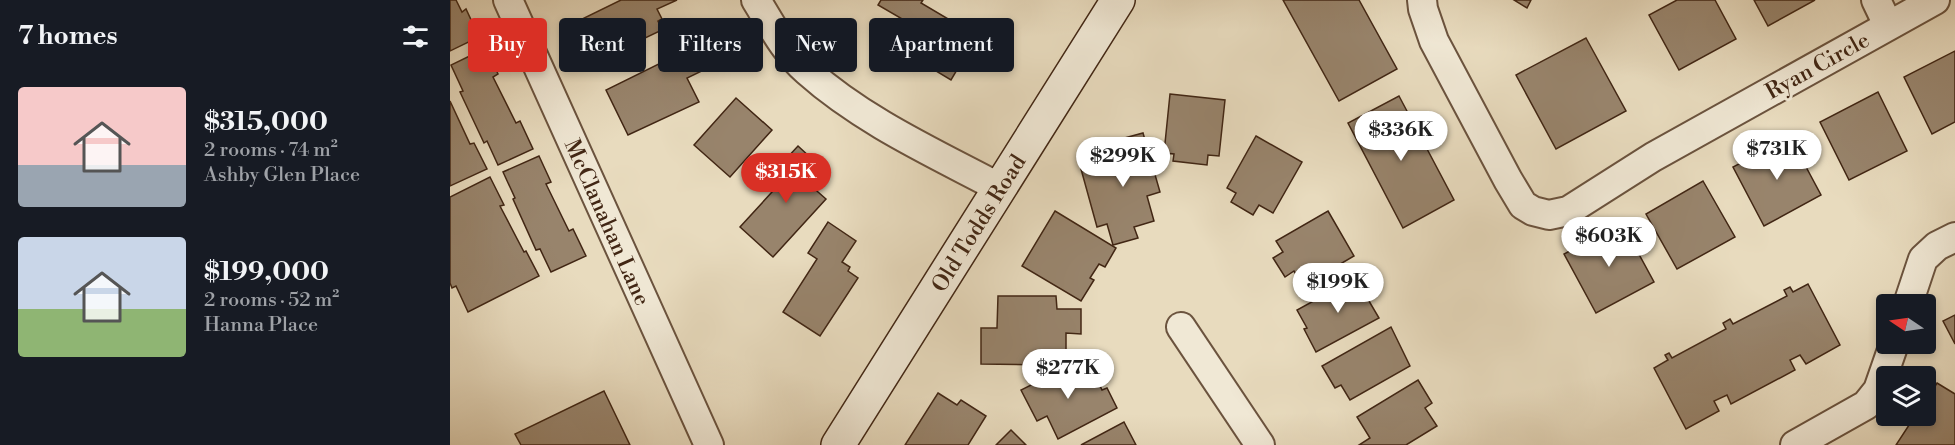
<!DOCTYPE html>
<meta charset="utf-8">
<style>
:root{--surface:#171b24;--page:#242831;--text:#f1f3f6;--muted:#9ea1a6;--accent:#d93025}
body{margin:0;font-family:"Libre Bodoni",serif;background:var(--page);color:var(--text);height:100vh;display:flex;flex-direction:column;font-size:22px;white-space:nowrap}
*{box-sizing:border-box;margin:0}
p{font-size:20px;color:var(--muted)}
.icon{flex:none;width:33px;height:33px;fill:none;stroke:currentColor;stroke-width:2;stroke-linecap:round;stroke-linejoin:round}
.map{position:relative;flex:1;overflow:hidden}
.side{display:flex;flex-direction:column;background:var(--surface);width:450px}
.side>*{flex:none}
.banner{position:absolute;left:18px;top:18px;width:570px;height:54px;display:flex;gap:12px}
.needle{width:39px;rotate:283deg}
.tools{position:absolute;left:1426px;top:294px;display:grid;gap:12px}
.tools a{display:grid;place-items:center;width:60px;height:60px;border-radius:6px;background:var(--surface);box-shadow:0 3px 9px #0003;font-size:30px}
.price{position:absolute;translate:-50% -51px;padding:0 14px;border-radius:21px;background:#fff;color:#222;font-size:20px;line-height:39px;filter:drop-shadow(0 2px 3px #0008)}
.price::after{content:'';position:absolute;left:50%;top:36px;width:18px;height:14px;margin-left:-9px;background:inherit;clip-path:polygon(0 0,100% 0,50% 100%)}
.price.current{background:var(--accent);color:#fff}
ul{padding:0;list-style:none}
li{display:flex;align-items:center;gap:18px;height:150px;padding:0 18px}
li span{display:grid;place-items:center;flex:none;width:168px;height:120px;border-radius:6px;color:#555}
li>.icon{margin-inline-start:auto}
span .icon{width:72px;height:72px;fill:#fffc;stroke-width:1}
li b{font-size:26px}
h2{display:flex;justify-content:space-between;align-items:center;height:72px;padding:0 18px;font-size:26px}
.chip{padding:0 21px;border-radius:6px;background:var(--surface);box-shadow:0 3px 9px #0003;font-size:21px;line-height:54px}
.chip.current{background:var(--accent);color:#fff}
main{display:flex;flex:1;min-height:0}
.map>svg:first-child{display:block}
.building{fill:#98846c;stroke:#412614;stroke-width:1.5}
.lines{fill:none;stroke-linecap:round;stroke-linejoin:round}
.street-casing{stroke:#6b533e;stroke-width:32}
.secondary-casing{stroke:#412614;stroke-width:36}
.street{stroke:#f0e8d5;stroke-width:28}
.secondary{stroke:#f0e8d5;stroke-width:33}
.labels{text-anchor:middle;stroke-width:6;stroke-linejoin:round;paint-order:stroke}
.street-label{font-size:22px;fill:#412614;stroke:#f0e8d5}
</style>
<main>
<section class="side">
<h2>7 homes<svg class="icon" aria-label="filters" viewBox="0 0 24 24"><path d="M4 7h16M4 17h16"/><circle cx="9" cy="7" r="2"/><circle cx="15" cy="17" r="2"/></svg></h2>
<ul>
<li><span style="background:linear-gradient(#f6c9c9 65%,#9aa5b1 0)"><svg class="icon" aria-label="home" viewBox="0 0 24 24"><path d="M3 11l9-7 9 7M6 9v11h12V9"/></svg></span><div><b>$315,000</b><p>2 rooms · 74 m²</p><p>Ashby Glen Place</p></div></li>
<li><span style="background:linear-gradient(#c9d6e8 60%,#8fb573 0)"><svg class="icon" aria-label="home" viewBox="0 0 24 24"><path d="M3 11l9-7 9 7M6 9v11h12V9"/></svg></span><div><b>$199,000</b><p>2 rooms · 52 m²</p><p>Hanna Place</p></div></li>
</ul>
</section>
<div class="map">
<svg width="1505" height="445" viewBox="0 0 1505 445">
<rect width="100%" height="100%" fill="#e8dbbe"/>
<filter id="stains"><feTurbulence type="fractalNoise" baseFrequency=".00333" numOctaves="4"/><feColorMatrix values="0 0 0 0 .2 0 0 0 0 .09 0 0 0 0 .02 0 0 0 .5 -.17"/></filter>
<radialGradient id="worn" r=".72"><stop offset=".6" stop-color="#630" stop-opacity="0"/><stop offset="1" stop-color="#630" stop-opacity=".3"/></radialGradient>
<g class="building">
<path d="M 0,0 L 6,0 L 12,12 L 16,9 L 29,37 L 0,51 Z"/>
<path d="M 171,0 L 227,0 L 207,9 L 212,19 L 208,21 L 212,30 L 149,60 L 130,20 Z"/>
<path d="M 431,0 L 473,0 L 471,3 L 527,36 L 501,80 L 448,48 L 446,53 L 438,48 L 454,20 L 428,5 Z"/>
<path d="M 833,0 L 909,0 L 947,69 L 889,101 Z"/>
<path d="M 1064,0 L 1081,0 L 1077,8 Z"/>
<path d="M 1227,0 L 1265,0 L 1286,39 L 1229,70 L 1199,15 Z"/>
<path d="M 1304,0 L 1365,0 L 1318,26 Z"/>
<path d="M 243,37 L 258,68 L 237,78 L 249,102 L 178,135 L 156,90 L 215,61 L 211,52 Z"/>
<path d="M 1136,38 L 1176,111 L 1106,149 L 1066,75 Z"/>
<path d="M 36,48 L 48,74 L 43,77 L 66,123 L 70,121 L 83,149 L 48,165 L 37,141 L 34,143 L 10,92 L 13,91 L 1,65 Z"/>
<path d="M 1505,51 L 1505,122 L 1482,134 L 1454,77 Z"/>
<path d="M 1428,92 L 1457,151 L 1399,180 L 1370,122 Z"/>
<path d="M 720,94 L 775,100 L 769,156 L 758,155 L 757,165 L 723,161 L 724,154 L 714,153 Z"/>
<path d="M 949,96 L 1004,200 L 953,228 L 898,123 Z"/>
<path d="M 286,98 L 322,130 L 280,177 L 244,145 Z"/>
<path d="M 0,101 L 20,144 L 24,143 L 37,169 L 0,186 Z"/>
<path d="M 693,133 L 710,192 L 697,196 L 704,221 L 684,227 L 688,238 L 663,245 L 657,224 L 647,227 L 631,169 L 661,161 L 656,143 Z"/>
<path d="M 806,136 L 852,162 L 823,213 L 809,205 L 803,215 L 781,202 L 786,193 L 777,188 Z"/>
<path d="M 1340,137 L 1371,195 L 1314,226 L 1283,167 Z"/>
<path d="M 348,146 L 374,170 L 360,185 L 376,199 L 323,257 L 290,227 L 333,180 L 324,172 Z"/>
<path d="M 89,156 L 101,182 L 96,184 L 119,231 L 123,229 L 136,256 L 101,272 L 90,249 L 86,250 L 63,199 L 65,198 L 53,172 Z"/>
<path d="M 40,177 L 54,205 L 50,206 L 74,252 L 76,251 L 89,276 L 18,312 L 6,286 L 2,288 L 0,283 L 0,197 Z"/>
<path d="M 1253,181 L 1285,237 L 1227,269 L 1196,214 Z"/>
<path d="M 605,211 L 666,248 L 655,267 L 649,264 L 640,278 L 644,280 L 631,301 L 572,266 Z"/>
<path d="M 878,211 L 904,256 L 853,286 L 844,271 L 835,277 L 823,258 L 833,252 L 826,241 Z"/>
<path d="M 378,222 L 406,241 L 392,262 L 400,267 L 398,271 L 408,278 L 370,336 L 333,312 L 367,259 L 358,253 Z"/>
<path d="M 1172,223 L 1204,282 L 1146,313 L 1114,254 Z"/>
<path d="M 909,276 L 920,294 L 916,296 L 929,318 L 866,352 L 854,329 L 857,328 L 847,310 Z"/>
<path d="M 1358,284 L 1390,345 L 1356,364 L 1350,355 L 1340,360 L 1345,370 L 1281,404 L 1277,395 L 1264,401 L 1269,411 L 1236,429 L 1204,368 L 1218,360 L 1215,355 L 1219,353 L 1222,358 L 1276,329 L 1273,323 L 1280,319 L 1283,324 L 1337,296 L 1334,290 L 1340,287 L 1343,292 Z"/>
<path d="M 548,296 L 606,296 L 607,309 L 631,309 L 631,334 L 616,333 L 616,355 L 594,354 L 594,365 L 531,364 L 531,328 L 547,328 Z"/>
<path d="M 1505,315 L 1505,344 L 1493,321 Z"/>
<path d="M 941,327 L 960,366 L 900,400 L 891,385 L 885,388 L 872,366 Z"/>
<path d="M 631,360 L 640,379 L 637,380 L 640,386 L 648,381 L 652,390 L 657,388 L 667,408 L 608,439 L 597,416 L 587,421 L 571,390 Z"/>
<path d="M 968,380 L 982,403 L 975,408 L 987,426 L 956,445 L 909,445 L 920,438 L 907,417 Z"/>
<path d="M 1487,383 L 1505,394 L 1505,445 L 1446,445 L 1463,419 L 1467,421 L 1471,416 L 1476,416 L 1476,401 Z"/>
<path d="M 154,391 L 180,445 L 71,445 L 65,434 Z"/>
<path d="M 488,393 L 507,405 L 511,400 L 536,416 L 518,445 L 455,445 Z"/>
<path d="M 674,422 L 686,445 L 631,445 Z"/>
<path d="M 561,430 L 576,445 L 546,445 Z"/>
</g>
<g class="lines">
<defs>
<g id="street">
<path d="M 58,0 L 259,445"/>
<path d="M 306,0 C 321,24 335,52 357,71 C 413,121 484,153 550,188"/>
<path d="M 972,0 L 973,9 L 984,41 L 1058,180 L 1073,205 L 1083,211 L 1099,215 L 1118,211 L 1203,157 L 1485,0"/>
<path d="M 1426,0 L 1438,25"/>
<path d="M 1458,304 L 1473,259 L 1487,246 L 1505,237"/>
<path d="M 731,327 L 810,445"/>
<path d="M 1345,445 L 1416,405 L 1428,390 L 1444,344"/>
</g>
<path id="secondary" d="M 388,445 L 668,0"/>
</defs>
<use href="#street" class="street-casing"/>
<use href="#secondary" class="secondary-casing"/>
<use href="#street" class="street"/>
<use href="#secondary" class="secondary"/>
</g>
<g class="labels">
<g class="street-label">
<text transform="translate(1367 65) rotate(-29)" y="8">Ryan Circle</text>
<text transform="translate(158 222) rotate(66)" y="8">McClanahan Lane</text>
<text transform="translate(528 223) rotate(-58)" y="8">Old Todds Road</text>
</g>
</g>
<rect width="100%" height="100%" filter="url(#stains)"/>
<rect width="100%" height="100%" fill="url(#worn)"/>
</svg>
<div class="tools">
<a><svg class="needle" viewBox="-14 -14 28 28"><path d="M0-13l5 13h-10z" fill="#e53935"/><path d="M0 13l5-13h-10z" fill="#9ea1a6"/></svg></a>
<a><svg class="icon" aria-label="layers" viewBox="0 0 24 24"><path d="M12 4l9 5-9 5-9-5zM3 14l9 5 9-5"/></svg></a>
</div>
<b class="price" style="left:951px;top:162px">$336K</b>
<b class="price" style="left:1327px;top:181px">$731K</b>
<b class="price" style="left:673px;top:188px">$299K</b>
<b class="price current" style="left:336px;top:204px">$315K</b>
<b class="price" style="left:1159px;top:268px">$603K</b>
<b class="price" style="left:888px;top:314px">$199K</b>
<b class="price" style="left:618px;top:400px">$277K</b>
<div class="banner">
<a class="chip current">Buy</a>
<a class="chip">Rent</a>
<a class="chip">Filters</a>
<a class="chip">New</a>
<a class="chip">Apartment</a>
</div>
</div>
</main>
